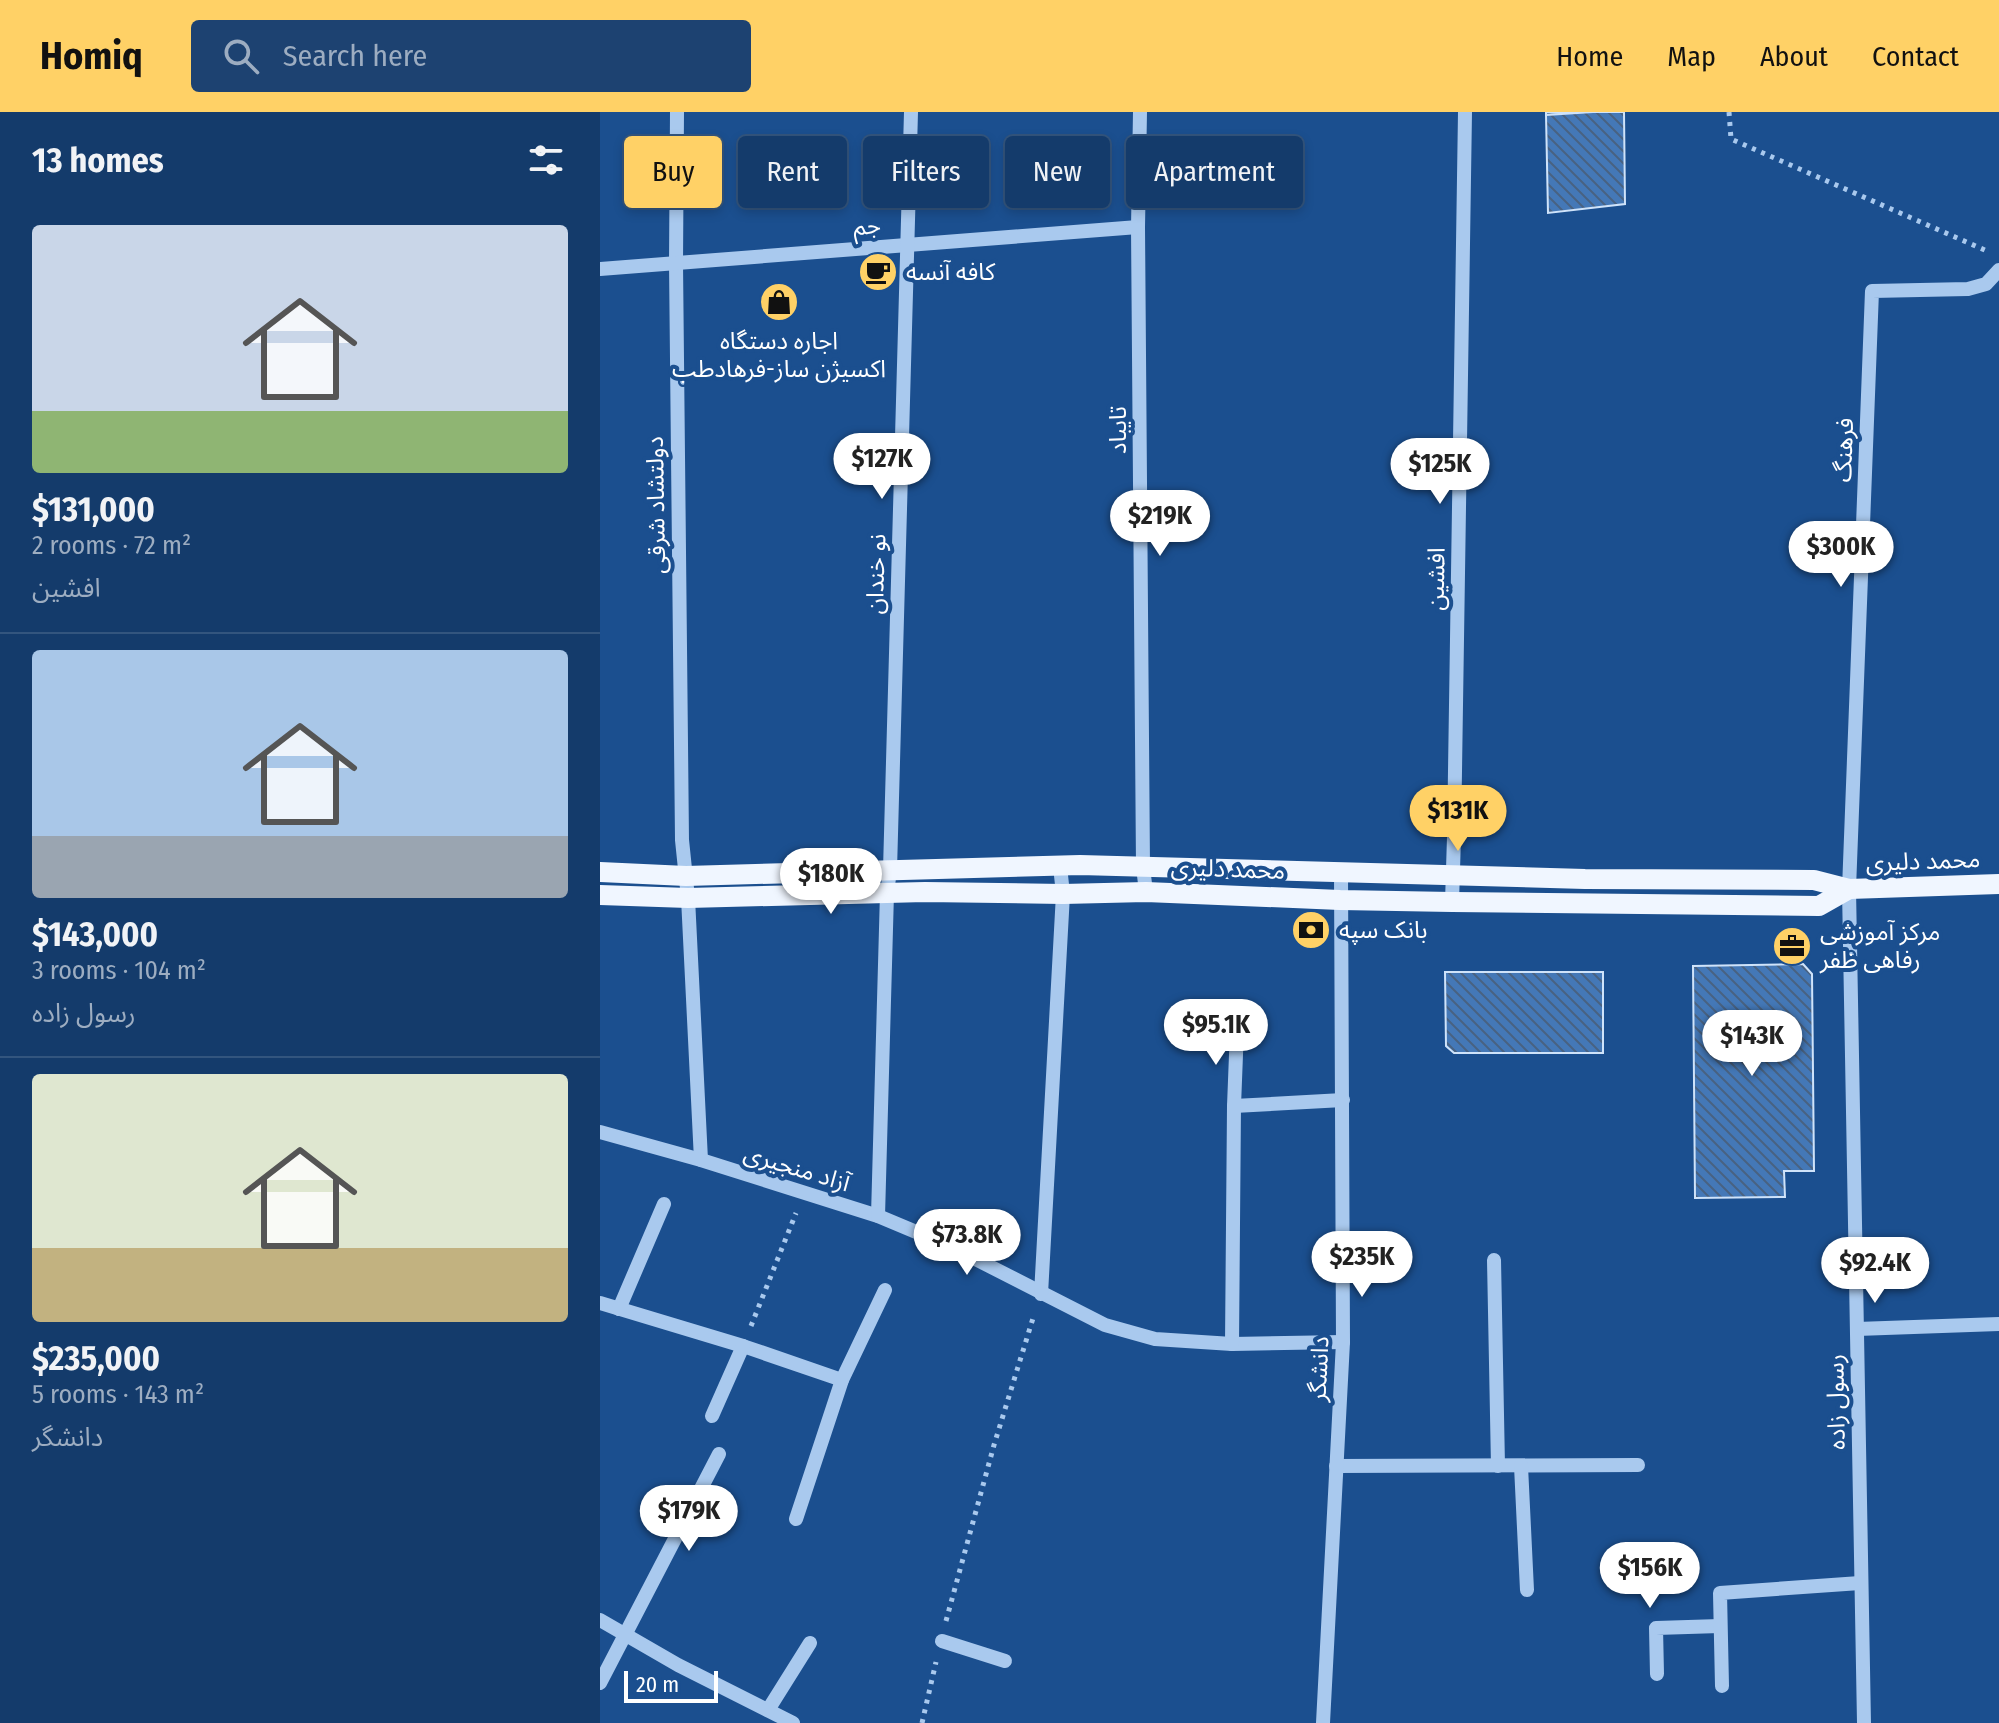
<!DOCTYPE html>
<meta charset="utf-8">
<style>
:root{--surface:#143b6b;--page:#1d4271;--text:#f1f3f6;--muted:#9dadc1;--line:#33557e;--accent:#ffd166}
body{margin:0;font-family:"Fira Sans Condensed","Noto Sans Arabic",sans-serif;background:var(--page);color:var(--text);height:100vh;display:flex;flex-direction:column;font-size:30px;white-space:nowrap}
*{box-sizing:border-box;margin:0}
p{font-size:26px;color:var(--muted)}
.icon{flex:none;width:44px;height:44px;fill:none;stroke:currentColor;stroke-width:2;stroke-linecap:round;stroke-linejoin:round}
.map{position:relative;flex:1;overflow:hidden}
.side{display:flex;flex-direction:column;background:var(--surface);width:600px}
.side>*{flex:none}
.banner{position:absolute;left:24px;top:24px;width:760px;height:72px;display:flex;gap:16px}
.scale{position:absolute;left:24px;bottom:20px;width:94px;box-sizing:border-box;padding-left:8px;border:4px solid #fff;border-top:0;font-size:22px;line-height:28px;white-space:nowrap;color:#fff;-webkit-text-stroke:6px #1b4f8f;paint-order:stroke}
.price{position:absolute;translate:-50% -68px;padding:0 18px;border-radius:28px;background:#fff;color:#222;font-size:26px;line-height:52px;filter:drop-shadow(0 2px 4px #0008)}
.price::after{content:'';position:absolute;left:50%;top:48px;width:24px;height:18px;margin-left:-12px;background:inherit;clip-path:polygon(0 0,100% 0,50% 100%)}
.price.on{background:var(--accent);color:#111}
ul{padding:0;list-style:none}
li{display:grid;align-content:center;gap:16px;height:424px;padding:0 32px}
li+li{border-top:2px solid var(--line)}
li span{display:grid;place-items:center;height:248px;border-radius:8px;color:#555}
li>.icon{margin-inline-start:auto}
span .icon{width:144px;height:144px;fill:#fffc;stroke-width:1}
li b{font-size:34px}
h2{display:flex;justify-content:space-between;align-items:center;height:96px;padding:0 32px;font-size:34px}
.tag{padding:0 28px;border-radius:8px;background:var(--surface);box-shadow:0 4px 12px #0003,0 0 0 2px var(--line);font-size:28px;line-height:72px}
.tag.on{background:var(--accent);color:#111}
header{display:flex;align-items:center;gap:48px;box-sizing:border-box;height:112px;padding:0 40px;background:var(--accent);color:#111}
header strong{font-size:38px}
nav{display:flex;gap:44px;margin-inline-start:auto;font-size:28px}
.search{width:560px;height:72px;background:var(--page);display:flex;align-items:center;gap:20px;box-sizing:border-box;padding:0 28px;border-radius:8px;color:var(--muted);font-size:30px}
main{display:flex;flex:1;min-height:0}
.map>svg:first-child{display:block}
.building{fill:url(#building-back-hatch);stroke:#cfe3fa;stroke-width:2}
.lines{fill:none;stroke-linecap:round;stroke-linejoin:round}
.path{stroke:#a9c9ee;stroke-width:5;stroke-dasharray:4 6;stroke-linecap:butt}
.minor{stroke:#a9c9ee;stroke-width:14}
.major{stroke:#f0f6ff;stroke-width:20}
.labels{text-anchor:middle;stroke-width:8;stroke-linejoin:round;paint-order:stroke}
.street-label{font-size:24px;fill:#fff;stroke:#1b4f8f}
.poi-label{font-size:24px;fill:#fff;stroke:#1b4f8f;text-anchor:start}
</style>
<header>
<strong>Homiq</strong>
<div class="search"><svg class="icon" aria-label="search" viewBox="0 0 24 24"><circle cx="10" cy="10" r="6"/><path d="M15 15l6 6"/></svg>Search here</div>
<nav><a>Home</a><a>Map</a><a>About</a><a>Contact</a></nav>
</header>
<main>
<section class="side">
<h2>13 homes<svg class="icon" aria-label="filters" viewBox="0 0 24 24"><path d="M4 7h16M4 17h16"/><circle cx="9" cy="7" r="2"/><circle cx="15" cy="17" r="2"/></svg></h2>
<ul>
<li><span style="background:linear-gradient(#c9d6e8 75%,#8fb573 0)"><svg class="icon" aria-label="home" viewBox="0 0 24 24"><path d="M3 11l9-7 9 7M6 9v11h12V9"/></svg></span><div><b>$131,000</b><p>2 rooms · 72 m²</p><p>افشین</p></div></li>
<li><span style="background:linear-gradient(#a9c7e8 75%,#9aa5b1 0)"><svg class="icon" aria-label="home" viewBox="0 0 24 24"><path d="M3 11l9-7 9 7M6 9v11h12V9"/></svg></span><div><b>$143,000</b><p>3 rooms · 104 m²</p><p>رسول زاده</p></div></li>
<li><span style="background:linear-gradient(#dfe7d0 70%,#c2b280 0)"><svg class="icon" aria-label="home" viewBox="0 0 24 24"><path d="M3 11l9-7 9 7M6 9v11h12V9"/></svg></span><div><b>$235,000</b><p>5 rooms · 143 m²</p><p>دانشگر</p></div></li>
</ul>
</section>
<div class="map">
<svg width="1399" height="1611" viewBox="0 0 1399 1611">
<defs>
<pattern id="building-back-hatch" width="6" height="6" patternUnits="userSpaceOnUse" patternTransform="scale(2)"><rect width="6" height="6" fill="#4478b7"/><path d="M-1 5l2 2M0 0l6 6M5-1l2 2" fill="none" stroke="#486282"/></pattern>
</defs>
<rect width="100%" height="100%" fill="#1b4f8f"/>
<g class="building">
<path d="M 946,0 L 993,0 L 946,3 Z"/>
<path d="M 993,0 L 1024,0 L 1025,92 L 948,101 L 946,3 Z"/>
<path d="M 1203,852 L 1212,862 L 1214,1059 L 1184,1059 L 1185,1085 L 1095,1086 L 1093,854 Z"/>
<path d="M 845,860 L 1003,860 L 1003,941 L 854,941 L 846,934 Z"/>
</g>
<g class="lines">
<g class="path">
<path d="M 1129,0 L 1131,27 L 1387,139"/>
<path d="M 151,1214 L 196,1101"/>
<path d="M 346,1509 L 394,1333 L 434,1203"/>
<path d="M 322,1611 L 336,1550"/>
</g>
<g class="minor">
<path d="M 77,0 L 76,151 L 82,728 L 88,786 L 101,1048"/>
<path d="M 540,0 L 538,115 L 543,755 L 546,780"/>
<path d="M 0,157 L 538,115"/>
<path d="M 852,790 L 854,725 L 865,0"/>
<path d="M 634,994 L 743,988"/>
<path d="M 0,1020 L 101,1048 L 278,1104 L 352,1135 L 505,1213 L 555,1227 L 632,1232 L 743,1230"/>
<path d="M 278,1104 L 287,781 L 290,758 L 311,0"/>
<path d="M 894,1148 L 898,1354"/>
<path d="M 441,1182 L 463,782 L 460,754"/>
<path d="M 0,1191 L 143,1234 L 242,1268"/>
<path d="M 19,1197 L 64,1092"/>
<path d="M 1257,1217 L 1399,1212"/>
<path d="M 632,1232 L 634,994 L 637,917"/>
<path d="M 112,1304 L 143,1234"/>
<path d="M 736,1354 L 1038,1353"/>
<path d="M 921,1354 L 927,1478"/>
<path d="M 196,1407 L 242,1268 L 285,1178"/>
<path d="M 0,1508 L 78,1553 L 193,1611"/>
<path d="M 342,1529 L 405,1549"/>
<path d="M 1057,1562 L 1056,1516 L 1120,1514"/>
<path d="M 0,1571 L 119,1342"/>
<path d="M 1122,1574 L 1120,1481 L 1260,1471"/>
<path d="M 168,1598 L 210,1531"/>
<path d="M 723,1611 L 743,1230 L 741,760"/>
<path d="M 1264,1611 L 1249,777 L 1272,179 L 1368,177 L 1386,172 L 1399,158"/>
</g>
<g class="major">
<path d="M 0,760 L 86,764 L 480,753 L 985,767 L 1214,768 L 1249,777 L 1399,772"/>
<path d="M 0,783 L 88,786 L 325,780 L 463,782 L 546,780 L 740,788 L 852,790 L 1219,794 L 1249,777"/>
</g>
</g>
<defs>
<symbol id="cafe-disc" viewBox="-11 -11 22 22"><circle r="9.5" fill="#ffd166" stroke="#1b4f8f"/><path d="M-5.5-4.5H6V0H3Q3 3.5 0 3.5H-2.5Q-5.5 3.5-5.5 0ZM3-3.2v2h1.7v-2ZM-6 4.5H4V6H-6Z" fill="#111"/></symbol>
<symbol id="shop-disc" viewBox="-11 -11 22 22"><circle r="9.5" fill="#ffd166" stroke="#1b4f8f"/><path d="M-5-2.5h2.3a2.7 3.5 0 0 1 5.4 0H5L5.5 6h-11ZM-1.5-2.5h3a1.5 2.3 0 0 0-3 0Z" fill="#111"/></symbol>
<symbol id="bank-disc" viewBox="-11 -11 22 22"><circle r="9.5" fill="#ffd166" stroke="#1b4f8f"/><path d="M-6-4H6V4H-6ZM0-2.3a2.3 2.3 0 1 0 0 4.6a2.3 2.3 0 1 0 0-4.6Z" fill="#111"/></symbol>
<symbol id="office-disc" viewBox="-11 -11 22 22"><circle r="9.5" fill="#ffd166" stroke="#1b4f8f"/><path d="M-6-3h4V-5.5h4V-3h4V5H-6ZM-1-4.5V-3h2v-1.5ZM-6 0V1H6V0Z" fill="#111"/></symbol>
</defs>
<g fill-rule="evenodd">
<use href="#cafe-disc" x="256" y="138" width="44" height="44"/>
<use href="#shop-disc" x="157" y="168" width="44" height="44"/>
<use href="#bank-disc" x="689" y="796" width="44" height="44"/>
<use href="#office-disc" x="1170" y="812" width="44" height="44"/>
</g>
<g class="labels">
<g class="street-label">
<text transform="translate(267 114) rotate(-4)" y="8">جم</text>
<text transform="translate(518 318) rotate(-90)" y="8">تایباد</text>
<text transform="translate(1244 338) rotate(-88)" y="8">فرهنگ</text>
<text transform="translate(56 393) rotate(-91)" y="8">دولتشاد شرقی</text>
<text transform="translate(276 462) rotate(-88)" y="8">نو خندان</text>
<text transform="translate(836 467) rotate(-89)" y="8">افشین</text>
<text transform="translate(1323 749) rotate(-2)" y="8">محمد دلیری</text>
<text transform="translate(628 757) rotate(2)" y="8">محمد دلیری</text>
<text transform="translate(197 1056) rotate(17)" y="8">آزاد منجیری</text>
<text transform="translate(719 1257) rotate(-87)" y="8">دانشگر</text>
<text transform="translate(1236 1290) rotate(-91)" y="8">رسول زاده</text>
</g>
<g class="poi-label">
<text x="306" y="168">کافه آنسه</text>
<text x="179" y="237" text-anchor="middle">اجاره دستگاه<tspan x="179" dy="28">اکسیژن ساز-فرهادطب</tspan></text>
<text x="739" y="826">بانک سپه</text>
<text x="1220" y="828">مرکز آموزشی<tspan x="1220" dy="28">رفاهی ظفر</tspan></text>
</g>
</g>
</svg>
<div class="scale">20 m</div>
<b class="price" style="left:282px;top:389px">$127K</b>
<b class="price" style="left:840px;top:394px">$125K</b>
<b class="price" style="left:560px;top:446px">$219K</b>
<b class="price" style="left:1241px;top:477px">$300K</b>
<b class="price on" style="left:858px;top:741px">$131K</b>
<b class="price" style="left:231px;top:804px">$180K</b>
<b class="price" style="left:616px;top:955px">$95.1K</b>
<b class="price" style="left:1152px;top:966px">$143K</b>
<b class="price" style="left:367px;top:1165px">$73.8K</b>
<b class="price" style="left:762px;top:1187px">$235K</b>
<b class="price" style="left:1275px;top:1193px">$92.4K</b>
<b class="price" style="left:89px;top:1441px">$179K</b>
<b class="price" style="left:1050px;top:1498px">$156K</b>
<div class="banner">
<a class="tag on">Buy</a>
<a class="tag">Rent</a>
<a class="tag">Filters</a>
<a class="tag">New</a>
<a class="tag">Apartment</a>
</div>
</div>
</main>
